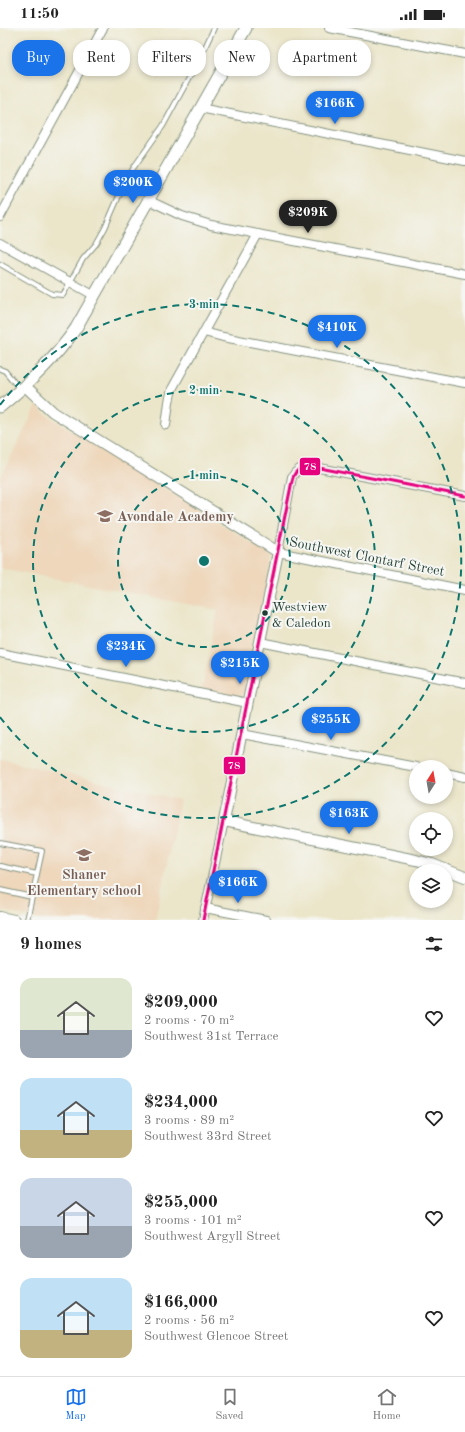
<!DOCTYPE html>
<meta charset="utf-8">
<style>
:root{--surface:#fff;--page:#f2f2f2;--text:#222;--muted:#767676;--line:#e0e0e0;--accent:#1a73e8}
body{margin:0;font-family:"Old Standard TT",serif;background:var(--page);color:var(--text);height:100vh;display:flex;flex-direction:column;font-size:15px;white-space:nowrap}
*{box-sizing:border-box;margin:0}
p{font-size:13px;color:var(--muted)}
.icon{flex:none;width:22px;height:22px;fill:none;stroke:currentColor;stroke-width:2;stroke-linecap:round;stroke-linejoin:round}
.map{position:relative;height:892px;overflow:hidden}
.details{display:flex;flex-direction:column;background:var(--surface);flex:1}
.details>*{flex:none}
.hud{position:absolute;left:12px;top:12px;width:441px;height:36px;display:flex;gap:8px}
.needle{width:26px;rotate:11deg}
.buttons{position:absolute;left:409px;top:732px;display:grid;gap:8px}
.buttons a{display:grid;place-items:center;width:44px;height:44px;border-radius:50%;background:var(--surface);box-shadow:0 2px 6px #0003;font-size:20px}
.price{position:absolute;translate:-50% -34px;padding:0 9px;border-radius:14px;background:var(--accent);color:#fff;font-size:13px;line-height:26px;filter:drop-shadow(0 1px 2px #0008)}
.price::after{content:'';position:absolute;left:50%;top:24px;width:12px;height:9px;margin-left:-6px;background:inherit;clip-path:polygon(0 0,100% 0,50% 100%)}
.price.on{background:#222;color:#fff}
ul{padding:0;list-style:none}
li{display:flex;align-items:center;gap:12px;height:100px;padding:0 20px}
li span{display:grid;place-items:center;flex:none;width:112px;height:80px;border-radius:12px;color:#555}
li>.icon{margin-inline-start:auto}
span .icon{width:48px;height:48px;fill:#fffc;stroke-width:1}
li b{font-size:17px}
h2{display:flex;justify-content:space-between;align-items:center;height:48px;padding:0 20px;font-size:17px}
.tag{padding:0 14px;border-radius:16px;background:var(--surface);box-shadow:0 2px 6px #0003;font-size:14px;line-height:36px}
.tag.on{background:var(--accent);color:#fff}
.status{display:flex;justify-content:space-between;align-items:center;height:28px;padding:0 20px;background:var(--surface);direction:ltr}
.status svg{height:11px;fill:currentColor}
.tabs{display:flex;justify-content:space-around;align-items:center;height:56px;border-top:1px solid var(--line);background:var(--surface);font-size:11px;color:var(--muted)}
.tabs a{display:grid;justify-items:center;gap:2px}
.tabs .on{color:var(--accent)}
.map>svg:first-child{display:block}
.built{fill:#eed7bb}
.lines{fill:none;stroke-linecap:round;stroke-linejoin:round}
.service-casing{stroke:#85927f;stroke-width:6}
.minor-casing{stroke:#85927f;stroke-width:10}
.tertiary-casing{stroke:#85927f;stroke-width:12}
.secondary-casing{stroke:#85927f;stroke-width:13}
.service{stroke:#fff;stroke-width:4}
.minor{stroke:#fff;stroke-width:8}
.tertiary{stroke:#fff;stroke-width:10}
.secondary{stroke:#fff;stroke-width:11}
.bus-1-casing{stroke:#f6f6f2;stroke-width:6}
.bus-1{stroke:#e5007d;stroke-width:3}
.ring{fill:none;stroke:#0f766e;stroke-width:2;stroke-dasharray:7 5}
.bus-dot{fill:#1f3d34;stroke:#f6f6f2;stroke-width:1.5}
.labels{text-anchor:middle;stroke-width:4;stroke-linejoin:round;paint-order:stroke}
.bus-label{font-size:13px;fill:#1f3d34;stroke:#f6f6f2;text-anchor:start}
.education-label{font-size:14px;font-weight:bold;fill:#785e54;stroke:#f6f6f2;text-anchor:start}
.street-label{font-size:14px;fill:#1f3d34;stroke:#f6f6f2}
.centre{fill:#0f766e;stroke:#f6f6f2;stroke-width:2}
.ring-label{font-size:12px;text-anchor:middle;font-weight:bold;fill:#0f766e;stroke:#f6f6f2;stroke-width:4;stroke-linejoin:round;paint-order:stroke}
.line-badge{stroke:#f6f6f2;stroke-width:1.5}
.badge-label{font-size:11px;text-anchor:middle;font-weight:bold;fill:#fff}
</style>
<div class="status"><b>11:50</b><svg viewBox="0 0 49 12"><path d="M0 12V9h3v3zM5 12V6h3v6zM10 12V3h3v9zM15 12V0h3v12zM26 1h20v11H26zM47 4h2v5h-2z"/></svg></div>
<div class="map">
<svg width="465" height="892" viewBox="0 0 465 892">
<rect width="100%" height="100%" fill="#f6f6f2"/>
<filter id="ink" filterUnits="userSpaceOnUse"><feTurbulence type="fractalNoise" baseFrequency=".025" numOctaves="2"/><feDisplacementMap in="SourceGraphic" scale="8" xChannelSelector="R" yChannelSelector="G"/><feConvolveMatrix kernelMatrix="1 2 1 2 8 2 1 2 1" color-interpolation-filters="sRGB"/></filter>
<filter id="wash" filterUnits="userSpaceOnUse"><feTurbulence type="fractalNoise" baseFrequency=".012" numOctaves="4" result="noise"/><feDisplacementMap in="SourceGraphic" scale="16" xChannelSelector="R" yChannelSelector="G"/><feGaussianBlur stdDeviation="0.9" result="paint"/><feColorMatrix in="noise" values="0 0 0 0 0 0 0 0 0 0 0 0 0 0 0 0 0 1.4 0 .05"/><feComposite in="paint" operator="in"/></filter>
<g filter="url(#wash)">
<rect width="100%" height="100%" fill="#ebe6ca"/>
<g class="built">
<path d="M 37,377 L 45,386 L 268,525 L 271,529 L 270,537 L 246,660 L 242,666 L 237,668 L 202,661 L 218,582 L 0,540 L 0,451 Z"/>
<path d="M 0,731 L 180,772 L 155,892 L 41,892 L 0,882 Z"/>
</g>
</g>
<g filter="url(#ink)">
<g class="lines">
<defs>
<g id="service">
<path d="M 0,236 L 52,266 L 63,267 L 83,231 L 96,216 L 105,200 L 122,161 L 134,139 L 163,98 L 201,28 L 214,0"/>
<path d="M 0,341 L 5,343 L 19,360"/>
<path d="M 0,815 L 42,823 L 27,892"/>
<path d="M 0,838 L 37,846"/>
<path d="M 0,862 L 32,869"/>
</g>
<g id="minor">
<path d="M 329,0 L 465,26"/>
<path d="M 200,80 L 465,133"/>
<path d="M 148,172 L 182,188 L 211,197 L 465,246"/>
<path d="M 0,189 L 103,0"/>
<path d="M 0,215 L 95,268"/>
<path d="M 204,304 L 223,309 L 465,355"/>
<path d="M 166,397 L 169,374 L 172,361 L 258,206"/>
<path d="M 465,468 L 309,438 C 301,439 296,442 292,449 L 278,524 L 465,562"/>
<path d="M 260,614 L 465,655"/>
<path d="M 0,625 L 248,675"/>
<path d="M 242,706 L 416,739"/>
<path d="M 446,745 L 465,749"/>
<path d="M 205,880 L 266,892"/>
<path d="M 203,892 L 224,793"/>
</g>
<g id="tertiary">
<path d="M 25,358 L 53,384 L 278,524 L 224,793 L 416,832 L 432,836 L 465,849"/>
<path d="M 0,889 L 14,892"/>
</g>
<path id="secondary" d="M 0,379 C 29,355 55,331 76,300 L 246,0"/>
</defs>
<use href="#service" class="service-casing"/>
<use href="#minor" class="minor-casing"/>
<use href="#tertiary" class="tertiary-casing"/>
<use href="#secondary" class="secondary-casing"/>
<use href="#service" class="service"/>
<use href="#minor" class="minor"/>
<use href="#tertiary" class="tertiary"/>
<use href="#secondary" class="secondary"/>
<defs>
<path id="bus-1" d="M 203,892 L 292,453 C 294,443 300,439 309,438 L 465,468"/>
</defs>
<use href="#bus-1" class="bus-1-casing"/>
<use href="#bus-1" class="bus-1"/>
</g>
</g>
<g class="ring">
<circle cx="204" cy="533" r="86"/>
<circle cx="204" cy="533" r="171"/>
<path d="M0 377A257 257 0 1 1 0 689"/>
</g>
<defs>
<symbol id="school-bare" viewBox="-9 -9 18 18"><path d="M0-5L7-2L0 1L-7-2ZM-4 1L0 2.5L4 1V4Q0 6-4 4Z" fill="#8d6e63" stroke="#f6f6f2" stroke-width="2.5" paint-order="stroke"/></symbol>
</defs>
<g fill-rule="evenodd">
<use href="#school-bare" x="94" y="477" width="22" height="22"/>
<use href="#school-bare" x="73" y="816" width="22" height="22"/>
</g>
<circle class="bus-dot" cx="265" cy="585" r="3.5"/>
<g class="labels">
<g class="bus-label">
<text x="272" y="583">Westview<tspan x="272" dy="16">&amp; Caledon</tspan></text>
</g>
<g class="education-label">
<text x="117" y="493">Avondale Academy</text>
<text x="84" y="851" text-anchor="middle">Shaner<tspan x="84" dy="16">Elementary school</tspan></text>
</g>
<g class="street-label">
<text transform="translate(367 528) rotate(11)" y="5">Southwest Clontarf Street</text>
</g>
</g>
<circle cx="204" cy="533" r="6" class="centre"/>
<g class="ring-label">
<text x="204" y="280">3 min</text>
<text x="204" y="366">2 min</text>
<text x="204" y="451">1 min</text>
</g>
<g class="line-badge">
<rect x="299" y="429" width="22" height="19" rx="4" fill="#e5007d"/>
<rect x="223" y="728" width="23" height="19" rx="4" fill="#e5007d"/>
</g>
<g class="badge-label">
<text x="310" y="442">78</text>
<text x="234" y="741">78</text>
</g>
</svg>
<div class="buttons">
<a><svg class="needle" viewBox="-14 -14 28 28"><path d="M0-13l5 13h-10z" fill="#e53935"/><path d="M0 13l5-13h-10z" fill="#767676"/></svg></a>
<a><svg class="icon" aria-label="locate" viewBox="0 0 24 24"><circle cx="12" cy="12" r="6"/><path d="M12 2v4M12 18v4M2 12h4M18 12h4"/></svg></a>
<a><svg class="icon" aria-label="layers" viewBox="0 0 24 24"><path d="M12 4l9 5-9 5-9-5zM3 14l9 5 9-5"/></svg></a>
</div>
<b class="price" style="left:335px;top:97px">$166K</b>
<b class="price" style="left:133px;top:176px">$200K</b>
<b class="price on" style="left:308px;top:206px">$209K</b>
<b class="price" style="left:337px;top:321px">$410K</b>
<b class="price" style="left:126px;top:640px">$234K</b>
<b class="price" style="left:240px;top:657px">$215K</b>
<b class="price" style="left:331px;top:713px">$255K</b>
<b class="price" style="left:349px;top:807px">$163K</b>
<b class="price" style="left:238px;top:876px">$166K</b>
<div class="hud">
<a class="tag on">Buy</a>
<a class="tag">Rent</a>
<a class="tag">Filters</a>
<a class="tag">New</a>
<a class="tag">Apartment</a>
</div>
</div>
<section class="details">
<h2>9 homes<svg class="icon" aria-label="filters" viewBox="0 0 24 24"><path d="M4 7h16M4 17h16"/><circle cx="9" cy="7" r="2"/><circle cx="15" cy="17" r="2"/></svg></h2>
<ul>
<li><span style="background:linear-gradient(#dfe7d0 65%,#9aa5b1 0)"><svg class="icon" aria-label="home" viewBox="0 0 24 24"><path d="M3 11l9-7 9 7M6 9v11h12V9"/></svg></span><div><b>$209,000</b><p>2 rooms · 70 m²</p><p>Southwest 31st Terrace</p></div><svg class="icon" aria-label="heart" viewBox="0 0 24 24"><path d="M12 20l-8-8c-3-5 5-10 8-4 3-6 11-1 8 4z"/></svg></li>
<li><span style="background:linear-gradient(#bfe0f5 65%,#c2b280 0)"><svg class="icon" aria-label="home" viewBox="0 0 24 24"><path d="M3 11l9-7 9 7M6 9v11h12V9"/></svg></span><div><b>$234,000</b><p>3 rooms · 89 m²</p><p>Southwest 33rd Street</p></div><svg class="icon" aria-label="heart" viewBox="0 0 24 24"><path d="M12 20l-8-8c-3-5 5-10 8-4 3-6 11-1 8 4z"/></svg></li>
<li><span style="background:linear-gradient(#c9d6e8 60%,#9aa5b1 0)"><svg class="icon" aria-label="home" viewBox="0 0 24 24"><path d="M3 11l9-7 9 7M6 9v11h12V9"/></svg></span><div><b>$255,000</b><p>3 rooms · 101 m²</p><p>Southwest Argyll Street</p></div><svg class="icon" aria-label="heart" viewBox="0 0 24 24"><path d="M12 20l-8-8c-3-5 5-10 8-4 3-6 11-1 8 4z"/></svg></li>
<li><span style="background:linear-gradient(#bfe0f5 65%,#c2b280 0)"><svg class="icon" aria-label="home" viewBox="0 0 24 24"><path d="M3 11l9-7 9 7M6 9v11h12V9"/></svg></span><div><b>$166,000</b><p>2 rooms · 56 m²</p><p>Southwest Glencoe Street</p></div><svg class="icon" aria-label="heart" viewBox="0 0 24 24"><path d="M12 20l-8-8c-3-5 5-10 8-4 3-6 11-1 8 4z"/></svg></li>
</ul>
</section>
<nav class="tabs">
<a class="on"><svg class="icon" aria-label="map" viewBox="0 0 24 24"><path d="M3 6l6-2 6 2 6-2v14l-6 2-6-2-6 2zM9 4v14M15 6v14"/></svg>Map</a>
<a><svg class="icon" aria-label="saved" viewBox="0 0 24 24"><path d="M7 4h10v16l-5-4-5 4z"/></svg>Saved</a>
<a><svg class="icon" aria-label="home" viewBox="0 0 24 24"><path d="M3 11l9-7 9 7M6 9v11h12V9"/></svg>Home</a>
</nav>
